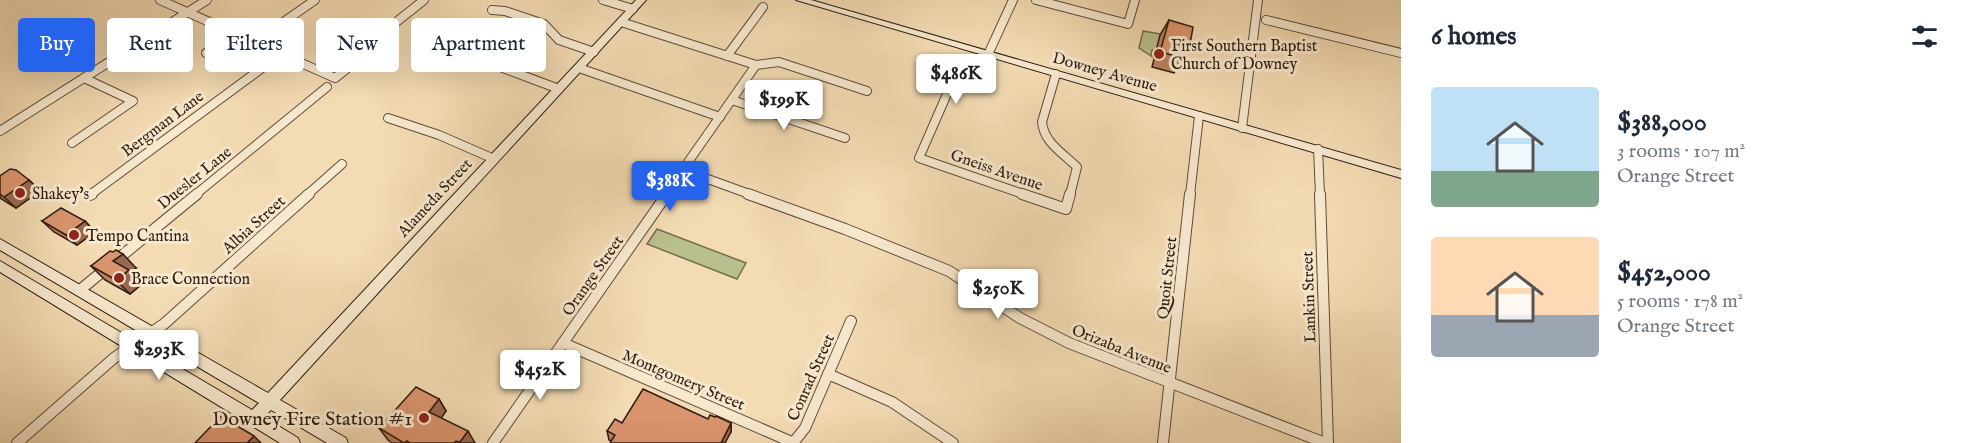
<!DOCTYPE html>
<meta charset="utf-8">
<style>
:root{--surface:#fff;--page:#f6f6f7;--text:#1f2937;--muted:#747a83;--accent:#2563eb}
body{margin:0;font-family:"IM FELL English",serif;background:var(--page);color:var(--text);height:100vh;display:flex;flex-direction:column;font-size:22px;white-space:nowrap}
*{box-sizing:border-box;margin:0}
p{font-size:20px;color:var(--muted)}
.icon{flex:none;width:33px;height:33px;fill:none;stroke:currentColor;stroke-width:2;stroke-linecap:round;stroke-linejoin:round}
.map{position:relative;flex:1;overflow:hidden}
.panel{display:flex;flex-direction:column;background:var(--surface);width:570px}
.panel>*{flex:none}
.banner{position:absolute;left:18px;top:18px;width:570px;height:54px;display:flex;gap:12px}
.price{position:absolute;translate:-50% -51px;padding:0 14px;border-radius:6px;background:#fff;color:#222;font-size:20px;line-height:39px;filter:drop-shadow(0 2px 3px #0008)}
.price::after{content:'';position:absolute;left:50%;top:36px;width:18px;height:14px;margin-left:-9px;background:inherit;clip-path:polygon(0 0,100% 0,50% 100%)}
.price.selected{background:var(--accent);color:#fff}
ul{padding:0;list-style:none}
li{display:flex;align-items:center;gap:18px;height:150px;padding:0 30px}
li span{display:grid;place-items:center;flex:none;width:168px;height:120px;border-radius:6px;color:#555}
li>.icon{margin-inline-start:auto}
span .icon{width:72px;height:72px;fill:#fffc;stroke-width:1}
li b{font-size:26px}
h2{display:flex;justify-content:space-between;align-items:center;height:72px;padding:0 30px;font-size:26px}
.pill{padding:0 21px;border-radius:6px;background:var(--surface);box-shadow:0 6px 24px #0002;font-size:21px;line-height:54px}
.pill.selected{background:var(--accent);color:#fff}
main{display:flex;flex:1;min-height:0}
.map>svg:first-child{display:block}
.green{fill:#bac08d;stroke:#746e4e;stroke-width:1.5}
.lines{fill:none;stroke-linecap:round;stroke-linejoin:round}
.street-far1-casing{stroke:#5e4c39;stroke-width:10}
.street-casing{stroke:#5e4c39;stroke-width:12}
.secondary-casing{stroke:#2d1c10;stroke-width:2}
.street-far1{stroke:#f7e8ce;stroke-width:8}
.street{stroke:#f7e8ce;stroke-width:10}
.secondary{fill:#f7e8ce;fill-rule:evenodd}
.wall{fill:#bb7f5f;stroke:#2d1c10;stroke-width:1.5}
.shaded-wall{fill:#99684d;stroke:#2d1c10;stroke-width:1.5}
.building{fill:#da946e;stroke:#2d1c10;stroke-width:1.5}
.poi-dot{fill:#8f2418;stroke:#f7e8ce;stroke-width:2}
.labels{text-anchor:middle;stroke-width:6;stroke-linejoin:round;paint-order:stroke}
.poi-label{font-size:16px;fill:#2d1c10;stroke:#f7e8ce;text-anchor:start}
.street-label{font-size:16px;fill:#2d1c10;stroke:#f7e8ce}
.near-poi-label{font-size:20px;fill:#2d1c10;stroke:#f7e8ce;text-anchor:end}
</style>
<main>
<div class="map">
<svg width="1401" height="443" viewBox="0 0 1401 443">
<rect width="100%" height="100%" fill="#f3dbb3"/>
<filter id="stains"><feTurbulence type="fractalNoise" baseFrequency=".00333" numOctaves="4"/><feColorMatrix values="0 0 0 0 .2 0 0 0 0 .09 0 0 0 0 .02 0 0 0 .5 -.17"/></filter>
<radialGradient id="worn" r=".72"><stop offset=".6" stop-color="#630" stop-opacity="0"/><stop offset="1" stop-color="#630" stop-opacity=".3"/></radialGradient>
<g class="green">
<path d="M 1143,31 L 1161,34 L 1157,51 L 1152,50 L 1151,55 L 1154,58 L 1139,48 Z"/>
<path d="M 657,229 L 746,263 L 737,279 L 647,244 Z"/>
</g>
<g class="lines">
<defs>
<g id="street-far1">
<path d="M 160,0 L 335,78 L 354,63 L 371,42 L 424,0"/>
<path d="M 603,0 L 633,9"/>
<path d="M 1013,0 L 985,61 L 956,83 L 947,94 L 919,158 L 1026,195"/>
<path d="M 1036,0 L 1128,24 L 1135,0"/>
<path d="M 492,10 L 505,11 L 544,24 L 559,40 L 594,52"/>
<path d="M 1266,20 L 1401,53"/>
<path d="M 621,22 L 756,65 L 779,62 L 867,91"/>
<path d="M 255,42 L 315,0"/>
<path d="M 460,52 L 559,89"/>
<path d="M 206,53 L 236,33"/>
<path d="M 727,56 L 763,7"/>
<path d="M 579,68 L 720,117"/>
<path d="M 1056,74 L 1042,122 C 1044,143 1063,153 1077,167 L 1070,195"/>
<path d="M 732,100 L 845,138"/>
<path d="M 388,118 L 439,135 L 494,159"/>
<path d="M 1242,128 L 1258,0"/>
<path d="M 0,131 L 207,0"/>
<path d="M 72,143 L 133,101 L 84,78"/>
<path d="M 1318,149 L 1320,195"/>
<path d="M 683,170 L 752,195"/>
<path d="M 90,195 L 281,54"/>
<path d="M 195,195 L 327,87"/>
<path d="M 307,195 L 342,164"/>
<path d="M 665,195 L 756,65"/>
<path d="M 1190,195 L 1199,116"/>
</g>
<g id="street">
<path d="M 748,194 L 845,229 L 949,271 L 1020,318 L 1069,343 L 1325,443"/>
<path d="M 1022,194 L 1066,209 L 1070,194"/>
<path d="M 1320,194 L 1328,443"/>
<path d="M 90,195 L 92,194"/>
<path d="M 80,290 L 197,194"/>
<path d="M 563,343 L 794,443"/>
<path d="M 828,374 L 892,402 L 953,443"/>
<path d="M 17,443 L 114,358 L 164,324 L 309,194"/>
<path d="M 493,443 L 667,194"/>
<path d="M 793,443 L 805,428 L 851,321"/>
<path d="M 1163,443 L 1190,194"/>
</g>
<g id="secondary">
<path d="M 636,0 L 646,0 L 280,400 L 346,438 L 348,443 L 327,443 L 271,410 L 264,417 L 298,438 L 300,443 L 280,443 L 0,272 L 0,261 L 252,410 L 259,403 L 0,250 L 0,239 L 268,393 Z"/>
<path d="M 796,0 L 811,0 L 1401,170 L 1401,178 Z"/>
</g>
</defs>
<use href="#street-far1" class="street-far1-casing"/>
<use href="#street" class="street-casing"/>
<use href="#secondary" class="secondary-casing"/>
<use href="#street-far1" class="street-far1"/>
<use href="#street" class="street"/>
<use href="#secondary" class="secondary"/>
</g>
<g class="wall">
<path d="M 1169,20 L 1189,50 L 1180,65 L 1179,65 L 1174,73 L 1152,67 L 1160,35 Z"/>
<path d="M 0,176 L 29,180 L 40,191 L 16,208 L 0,198 Z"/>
<path d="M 42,221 L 85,221 L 95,232 L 77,245 L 54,232 Z"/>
<path d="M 91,266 L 136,268 L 131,272 L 142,284 L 130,294 L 105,280 Z"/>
<path d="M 439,399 L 446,411 L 441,418 L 475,443 L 392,443 L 388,440 L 379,428 Z"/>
<path d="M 708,419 L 731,423 L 731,432 L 611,441 L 609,440 L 607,431 L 622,423 Z"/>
</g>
<g class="shaded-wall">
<path d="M 29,180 L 40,191 L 16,208 L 4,197 Z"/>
<path d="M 85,221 L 95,232 L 77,245 L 66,235 Z"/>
<path d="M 123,254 L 136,268 L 131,272 L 142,284 L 130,294 L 116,280 L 113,261 Z"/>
<path d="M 439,399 L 446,411 L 437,424 L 429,412 Z"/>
<path d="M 731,423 L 731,432 L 725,443 L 721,443 Z"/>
<path d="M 468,431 L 475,443 L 460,443 L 460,442 Z"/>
<path d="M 254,436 L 261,443 L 247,443 Z"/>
</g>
<g class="building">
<path d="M 1169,20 L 1193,27 L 1189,50 L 1184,49 L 1183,58 L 1160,52 Z"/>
<path d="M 10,169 L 16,170 L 29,180 L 4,197 L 0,194 L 0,176 Z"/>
<path d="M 61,208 L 85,221 L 66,235 L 42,221 Z"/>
<path d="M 116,250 L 123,254 L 113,261 L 129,270 L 116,280 L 91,266 L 110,251 L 113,252 Z"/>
<path d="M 416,387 L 439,399 L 429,412 L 468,431 L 460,442 L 456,441 L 454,443 L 410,443 L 407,441 L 404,443 L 379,428 Z"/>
<path d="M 643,389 L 708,419 L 710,415 L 715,417 L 716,416 L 731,423 L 721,443 L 610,443 L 615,435 L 607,431 L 615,419 L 622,423 Z"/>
<path d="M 221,416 L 254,436 L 247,443 L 195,443 Z"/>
</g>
<g class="poi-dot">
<circle cx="1159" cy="54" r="6"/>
<circle cx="20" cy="193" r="6"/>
<circle cx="74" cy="235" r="6"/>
<circle cx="119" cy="278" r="6"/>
<circle cx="424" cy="418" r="6"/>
</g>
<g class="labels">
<g class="poi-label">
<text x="1171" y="51">First Southern Baptist<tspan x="1171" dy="18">Church of Downey</tspan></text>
<text x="32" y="199">Shakey's</text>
<text x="86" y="241">Tempo Cantina</text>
<text x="131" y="284">Brace Connection</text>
</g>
<g class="street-label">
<text transform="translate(1105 71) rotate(16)" y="6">Downey Avenue</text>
<text transform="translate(162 123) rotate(-37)" y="6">Bergman Lane</text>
<text transform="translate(997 169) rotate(19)" y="6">Gneiss Avenue</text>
<text transform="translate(194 177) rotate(-39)" y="6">Duesler Lane</text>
<text transform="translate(434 197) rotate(-47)" y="6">Alameda Street</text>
<text transform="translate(253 224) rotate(-42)" y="6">Albia Street</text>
<text transform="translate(592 275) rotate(-55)" y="6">Orange Street</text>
<text transform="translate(1166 278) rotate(-84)" y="6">Quoit Street</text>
<text transform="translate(1308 297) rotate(-92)" y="6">Lankin Street</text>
<text transform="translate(1122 348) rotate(22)" y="6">Orizaba Avenue</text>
<text transform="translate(810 377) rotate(-66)" y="6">Conrad Street</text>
<text transform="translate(684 379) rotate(23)" y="6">Montgomery Street</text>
</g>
<g class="near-poi-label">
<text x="412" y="425">Downey Fire Station #1</text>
</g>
</g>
<rect width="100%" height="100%" filter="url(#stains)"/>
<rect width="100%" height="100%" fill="url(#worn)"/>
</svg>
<b class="price" style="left:956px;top:105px">$486K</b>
<b class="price" style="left:784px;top:131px">$199K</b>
<b class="price selected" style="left:670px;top:212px">$388K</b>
<b class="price" style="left:998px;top:320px">$250K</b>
<b class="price" style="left:159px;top:381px">$293K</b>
<b class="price" style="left:540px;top:401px">$452K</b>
<div class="banner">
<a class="pill selected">Buy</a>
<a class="pill">Rent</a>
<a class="pill">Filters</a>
<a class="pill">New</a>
<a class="pill">Apartment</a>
</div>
</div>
<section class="panel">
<h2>6 homes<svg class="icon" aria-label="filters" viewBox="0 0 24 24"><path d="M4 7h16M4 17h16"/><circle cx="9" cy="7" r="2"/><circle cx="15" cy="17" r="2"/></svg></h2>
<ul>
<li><span style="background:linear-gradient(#bfe0f5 70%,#7fa58c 0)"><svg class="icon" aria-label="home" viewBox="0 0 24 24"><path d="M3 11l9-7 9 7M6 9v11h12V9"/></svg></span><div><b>$388,000</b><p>3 rooms · 107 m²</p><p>Orange Street</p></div></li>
<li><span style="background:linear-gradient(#ffd9b3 65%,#9aa5b1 0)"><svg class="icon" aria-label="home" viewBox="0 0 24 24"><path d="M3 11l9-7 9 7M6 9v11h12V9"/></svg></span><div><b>$452,000</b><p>5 rooms · 178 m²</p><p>Orange Street</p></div></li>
</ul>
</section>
</main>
